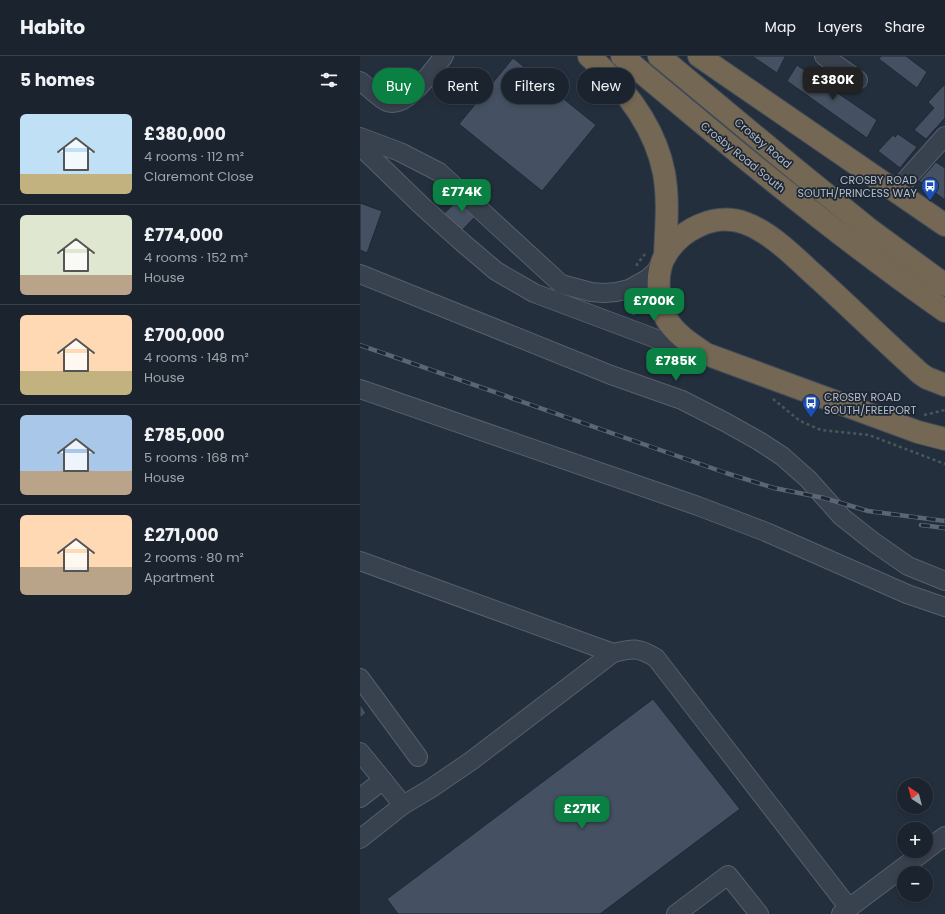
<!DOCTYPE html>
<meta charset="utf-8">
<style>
:root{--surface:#1b232e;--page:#242b36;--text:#f1f3f6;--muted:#a0a4aa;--line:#39404a;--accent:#0b8043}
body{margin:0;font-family:Poppins,sans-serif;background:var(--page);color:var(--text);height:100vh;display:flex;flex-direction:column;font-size:15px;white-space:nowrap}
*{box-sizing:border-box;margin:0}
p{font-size:13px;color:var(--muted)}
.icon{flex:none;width:22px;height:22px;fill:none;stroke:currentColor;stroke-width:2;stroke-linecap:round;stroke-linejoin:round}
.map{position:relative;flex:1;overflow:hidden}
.side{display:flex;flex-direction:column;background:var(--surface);width:360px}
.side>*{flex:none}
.top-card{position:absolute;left:12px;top:12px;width:380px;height:36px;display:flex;gap:8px}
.needle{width:26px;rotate:324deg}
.controls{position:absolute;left:537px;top:722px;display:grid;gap:8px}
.controls a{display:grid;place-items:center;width:36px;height:36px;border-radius:50%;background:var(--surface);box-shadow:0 2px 6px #0003,0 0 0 1px var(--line);font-size:20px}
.price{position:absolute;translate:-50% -34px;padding:0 9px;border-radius:8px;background:var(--accent);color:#fff;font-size:13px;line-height:26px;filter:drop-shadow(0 1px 2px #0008)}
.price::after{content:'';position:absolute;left:50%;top:24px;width:12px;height:9px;margin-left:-6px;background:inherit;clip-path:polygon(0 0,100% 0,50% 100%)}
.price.selected{background:#222;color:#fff}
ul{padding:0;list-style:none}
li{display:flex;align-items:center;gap:12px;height:100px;padding:0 20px}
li+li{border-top:1px solid var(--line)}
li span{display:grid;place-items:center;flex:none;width:112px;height:80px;border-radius:6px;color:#555}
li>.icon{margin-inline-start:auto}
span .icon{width:48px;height:48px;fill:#fffc;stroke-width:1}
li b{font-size:17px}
h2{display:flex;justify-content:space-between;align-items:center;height:48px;padding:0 20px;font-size:17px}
.pill{padding:0 14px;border-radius:18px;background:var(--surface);box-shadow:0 2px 6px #0003,0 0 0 1px var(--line);font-size:14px;line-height:36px}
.pill.selected{background:var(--accent);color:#fff}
header{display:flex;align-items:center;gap:24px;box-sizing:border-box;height:56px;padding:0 20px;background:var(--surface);border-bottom:1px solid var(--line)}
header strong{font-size:19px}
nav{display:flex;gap:22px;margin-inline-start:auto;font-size:14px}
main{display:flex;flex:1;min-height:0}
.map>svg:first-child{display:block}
.building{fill:#455162;stroke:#1f2835}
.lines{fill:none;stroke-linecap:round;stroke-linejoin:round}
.minor-casing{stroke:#565f6c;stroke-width:20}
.highway-casing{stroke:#434c59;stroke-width:24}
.path{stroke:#44595c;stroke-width:2.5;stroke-dasharray:3 3;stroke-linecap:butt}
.minor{stroke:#38414e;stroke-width:18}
.highway{stroke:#746855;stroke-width:22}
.rail-casing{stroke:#5a6575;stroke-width:4.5}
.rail{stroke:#1d2633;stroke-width:3;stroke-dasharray:9;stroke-linecap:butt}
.labels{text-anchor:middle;stroke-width:3.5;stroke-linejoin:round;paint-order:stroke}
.street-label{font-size:11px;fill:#b4bcc9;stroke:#1d2633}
.poi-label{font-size:11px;fill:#b4bcc9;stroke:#1d2633;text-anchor:end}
</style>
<header>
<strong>Habito</strong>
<nav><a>Map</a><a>Layers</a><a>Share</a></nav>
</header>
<main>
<section class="side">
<h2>5 homes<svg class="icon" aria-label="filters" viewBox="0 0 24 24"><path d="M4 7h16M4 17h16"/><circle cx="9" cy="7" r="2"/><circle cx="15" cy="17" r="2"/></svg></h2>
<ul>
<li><span style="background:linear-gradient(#bfe0f5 75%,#c2b280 0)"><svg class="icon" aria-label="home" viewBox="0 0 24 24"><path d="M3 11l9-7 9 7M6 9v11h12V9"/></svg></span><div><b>£380,000</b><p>4 rooms · 112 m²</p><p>Claremont Close</p></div></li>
<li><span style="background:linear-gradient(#dfe7d0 75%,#b9a48a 0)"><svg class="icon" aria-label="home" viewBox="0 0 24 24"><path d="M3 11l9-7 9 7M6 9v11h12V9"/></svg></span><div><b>£774,000</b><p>4 rooms · 152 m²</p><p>House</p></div></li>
<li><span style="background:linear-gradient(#ffd9b3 70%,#c2b280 0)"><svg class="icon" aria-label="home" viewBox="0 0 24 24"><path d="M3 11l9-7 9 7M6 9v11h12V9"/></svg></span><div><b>£700,000</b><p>4 rooms · 148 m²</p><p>House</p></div></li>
<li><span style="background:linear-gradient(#a9c7e8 70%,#b9a48a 0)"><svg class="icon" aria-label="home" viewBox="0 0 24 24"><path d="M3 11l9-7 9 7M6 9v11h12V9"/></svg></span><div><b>£785,000</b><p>5 rooms · 168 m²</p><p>House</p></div></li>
<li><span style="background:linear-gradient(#ffd9b3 65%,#b9a48a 0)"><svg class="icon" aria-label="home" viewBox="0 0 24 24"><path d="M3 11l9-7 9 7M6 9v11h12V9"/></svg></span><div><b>£271,000</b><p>2 rooms · 80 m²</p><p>Apartment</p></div></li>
</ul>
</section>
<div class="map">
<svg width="585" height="858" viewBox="0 0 585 858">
<rect width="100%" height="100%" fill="#242f3e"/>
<g class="building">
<path d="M 392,0 L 424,0 L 425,1 L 417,17 Z"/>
<path d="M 521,0 L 546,0 L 567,16 L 557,32 L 519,3 Z"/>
<path d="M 153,2 L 236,69 L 182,135 L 99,68 Z"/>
<path d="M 437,9 L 517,64 L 507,82 L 427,25 Z"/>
<path d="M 585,28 L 585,62 L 566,83 L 554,74 L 574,52 L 568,46 Z"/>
<path d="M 538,78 L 557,91 L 540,112 L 518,95 L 533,79 L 535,81 Z"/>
<path d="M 576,106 L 585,112 L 585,144 L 559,125 Z"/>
<path d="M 114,127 L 131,144 L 91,186 L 73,169 Z"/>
<path d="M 0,147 L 22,155 L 7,197 L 0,194 Z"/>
<path d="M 293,643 L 380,753 L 240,858 L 38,858 L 27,843 Z"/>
<path d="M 0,648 L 6,657 L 0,662 Z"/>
</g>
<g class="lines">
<defs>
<g id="minor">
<path d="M 464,0 L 498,24"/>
<path d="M 0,25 C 6,29 21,44 27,46 C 47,54 73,13 84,0"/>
<path d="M 0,81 L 40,96 L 79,116 L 201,228 L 231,236 L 244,237 L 256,236 L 269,233 L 287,223 L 295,216 L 303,204"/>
<path d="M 0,90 L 63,151 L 103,187 L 136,215 L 174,237 L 310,288 L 340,296"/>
<path d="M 536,135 L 585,80"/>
<path d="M 0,218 L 251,319 L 322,344 L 365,366 L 399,385 L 422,400 L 448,423 L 482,461 L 515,487 L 548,510 L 585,525"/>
<path d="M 0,333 L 338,450 L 406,476 L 547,538 L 585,551"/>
<path d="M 0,505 L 253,597 C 273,592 278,591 296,602 L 489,852"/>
<path d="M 0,622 L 58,701"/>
<path d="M 0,696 L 43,749"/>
<path d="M 0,742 L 23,724"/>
<path d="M 0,783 L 43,749 L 70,733 L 111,705 L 253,597"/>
<path d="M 566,794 L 585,780"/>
<path d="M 316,858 L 368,819 L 399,858"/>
<path d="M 481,858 L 565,795"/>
</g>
<g id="highway">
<path d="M 229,0 C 264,31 295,70 304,117 C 309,145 306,172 305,200"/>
<path d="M 262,0 C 367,88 472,176 585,255"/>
<path d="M 299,0 L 435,113 L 509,173 L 585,229"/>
<path d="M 339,0 L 585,169"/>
<path d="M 585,329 L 567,322 L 561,318 C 523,284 487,248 450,215 C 431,197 409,176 385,167 C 354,156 320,174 305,200 C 295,217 298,246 306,262 C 315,278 331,288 346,298 L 558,376 L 585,383"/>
</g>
</defs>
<use href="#minor" class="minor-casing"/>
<use href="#highway" class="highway-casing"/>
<g class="path">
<path d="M 277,210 L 277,208 L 285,198"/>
<path d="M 273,259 L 279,245"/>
<path d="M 413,343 L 440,365 L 461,374 L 509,379 L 585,408"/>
<path d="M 564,359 L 585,354"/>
</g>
<use href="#minor" class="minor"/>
<use href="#highway" class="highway"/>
<defs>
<g id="rail">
<path d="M 0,289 L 366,417 L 414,432 L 464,442 L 508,455 L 585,465"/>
<path d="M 561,469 L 585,472"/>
</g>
</defs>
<use href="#rail" class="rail-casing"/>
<use href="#rail" class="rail"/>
</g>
<defs>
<symbol id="bus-pin" viewBox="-11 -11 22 30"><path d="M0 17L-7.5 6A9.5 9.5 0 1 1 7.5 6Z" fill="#1a4fb4" stroke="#1d2633"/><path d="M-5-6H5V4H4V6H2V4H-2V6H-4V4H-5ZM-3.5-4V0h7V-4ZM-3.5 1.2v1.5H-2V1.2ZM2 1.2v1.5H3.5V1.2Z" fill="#fff"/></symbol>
</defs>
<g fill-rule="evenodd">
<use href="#bus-pin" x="560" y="120" width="20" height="27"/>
<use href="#bus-pin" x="441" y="337" width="20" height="27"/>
</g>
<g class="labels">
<g class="street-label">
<text transform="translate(403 87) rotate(40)" y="4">Crosby Road</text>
<text transform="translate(383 101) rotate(39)" y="4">Crosby Road South</text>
</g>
<g class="poi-label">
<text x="557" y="128">CROSBY ROAD<tspan x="557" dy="13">SOUTH/PRINCESS WAY</tspan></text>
<text x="464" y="345" text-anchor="start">CROSBY ROAD<tspan x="464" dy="13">SOUTH/FREEPORT</tspan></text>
</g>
</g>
</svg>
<div class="controls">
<a><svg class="needle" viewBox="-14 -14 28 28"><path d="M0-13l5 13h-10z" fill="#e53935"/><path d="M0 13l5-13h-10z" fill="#a0a4aa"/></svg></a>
<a>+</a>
<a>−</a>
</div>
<b class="price selected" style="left:473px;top:45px">£380K</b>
<b class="price" style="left:102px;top:157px">£774K</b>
<b class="price" style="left:294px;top:266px">£700K</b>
<b class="price" style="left:316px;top:326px">£785K</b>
<b class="price" style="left:222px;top:774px">£271K</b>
<div class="top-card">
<a class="pill selected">Buy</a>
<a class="pill">Rent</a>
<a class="pill">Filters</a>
<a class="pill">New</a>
</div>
</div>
</main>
